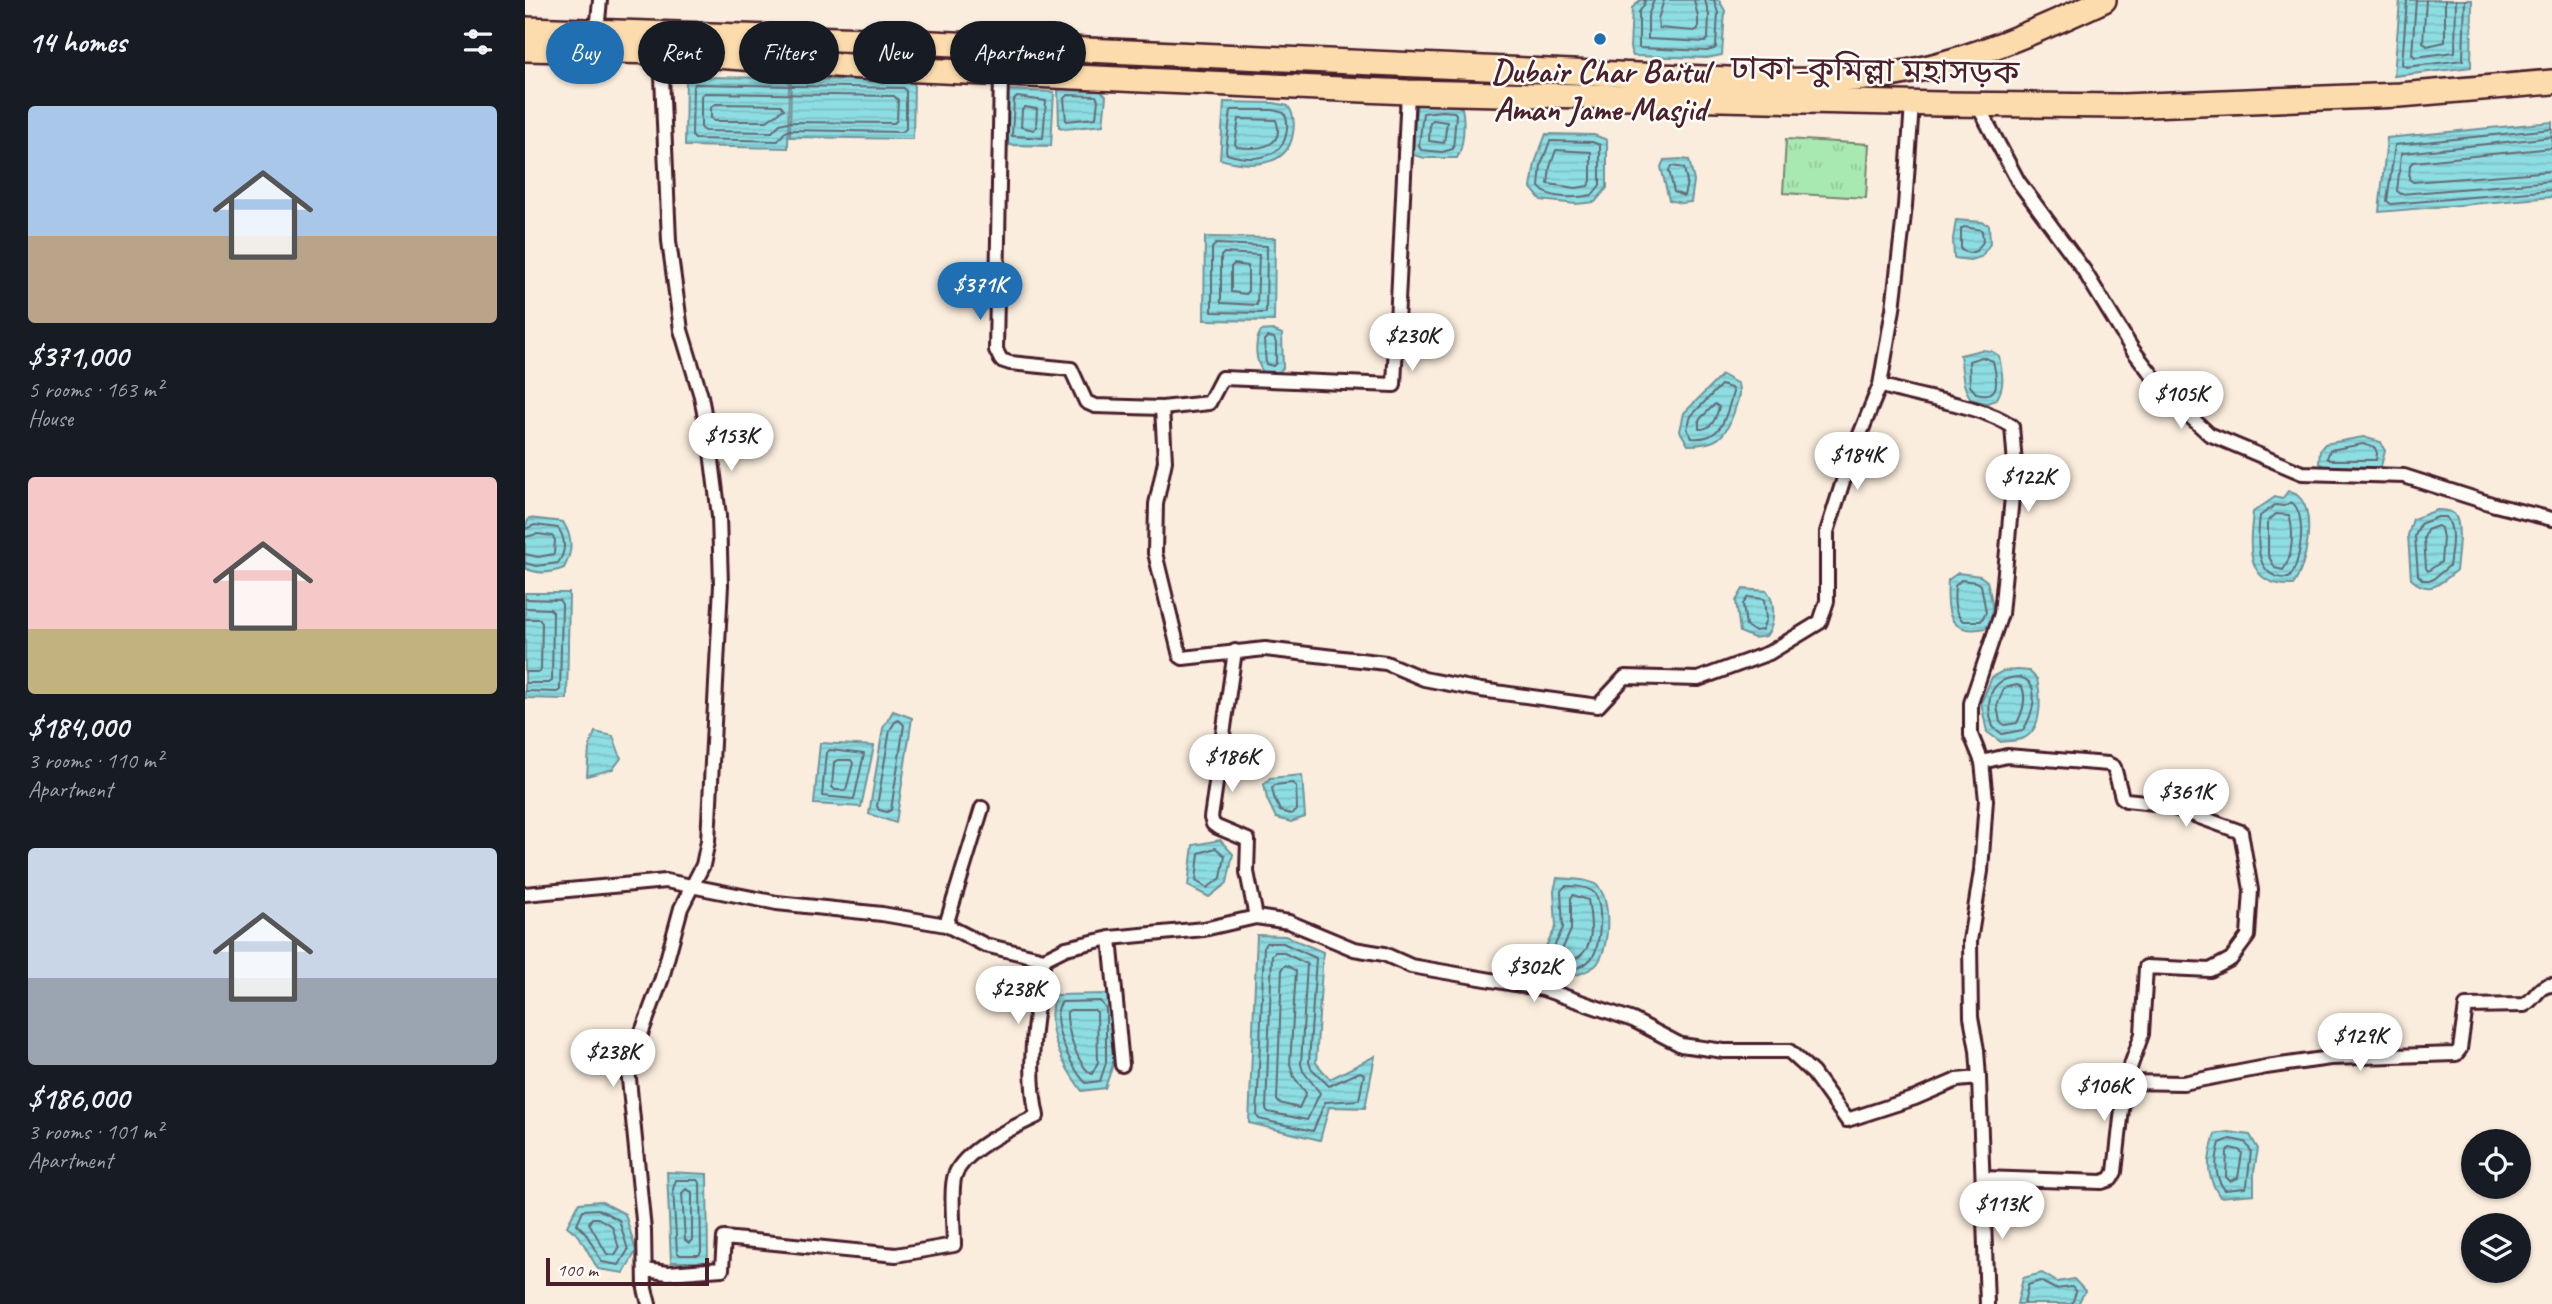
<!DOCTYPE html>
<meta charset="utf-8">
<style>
:root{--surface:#171b24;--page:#20242c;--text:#f1f3f6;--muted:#9ea1a6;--accent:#1f6fb2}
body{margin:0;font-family:Caveat,"Noto Sans Bengali",sans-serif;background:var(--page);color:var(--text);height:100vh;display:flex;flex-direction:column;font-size:26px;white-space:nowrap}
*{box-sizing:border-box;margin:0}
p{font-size:23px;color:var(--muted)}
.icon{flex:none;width:38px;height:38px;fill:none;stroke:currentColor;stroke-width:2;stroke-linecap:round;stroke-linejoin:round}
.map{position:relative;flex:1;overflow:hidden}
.details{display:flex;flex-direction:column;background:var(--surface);width:525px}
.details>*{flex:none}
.hud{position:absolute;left:21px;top:21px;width:665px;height:63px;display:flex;gap:14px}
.fabs{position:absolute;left:1936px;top:1129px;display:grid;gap:14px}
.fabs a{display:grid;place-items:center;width:70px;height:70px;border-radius:50%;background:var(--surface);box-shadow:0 2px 5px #0004;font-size:35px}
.scale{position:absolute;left:21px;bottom:18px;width:163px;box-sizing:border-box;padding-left:7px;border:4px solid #4a1f2b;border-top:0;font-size:19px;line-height:24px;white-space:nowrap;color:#4a1f2b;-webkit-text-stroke:5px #fdfcf7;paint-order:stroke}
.price{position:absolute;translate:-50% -60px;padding:0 16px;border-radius:24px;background:#fff;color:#222;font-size:23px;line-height:46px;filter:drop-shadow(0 2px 4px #0008)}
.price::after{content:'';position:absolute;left:50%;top:42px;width:21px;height:16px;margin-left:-10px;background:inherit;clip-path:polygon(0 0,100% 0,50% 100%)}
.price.current{background:var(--accent);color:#fff}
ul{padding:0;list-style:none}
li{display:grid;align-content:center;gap:14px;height:371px;padding:0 28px}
li span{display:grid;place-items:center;height:217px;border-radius:7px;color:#555}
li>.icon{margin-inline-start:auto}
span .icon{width:126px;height:126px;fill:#fffc;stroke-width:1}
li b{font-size:30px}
h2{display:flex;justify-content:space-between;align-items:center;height:84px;padding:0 28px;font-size:30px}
.chip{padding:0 24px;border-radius:32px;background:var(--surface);box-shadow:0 2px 5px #0004;font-size:24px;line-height:63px}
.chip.current{background:var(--accent);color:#fff}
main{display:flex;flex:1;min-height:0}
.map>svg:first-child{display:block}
.grass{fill:url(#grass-tufts);stroke:#79846e;stroke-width:2}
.water{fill:url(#water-rules);stroke:#729299;stroke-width:2}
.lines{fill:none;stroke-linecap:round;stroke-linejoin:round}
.shore{stroke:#656b75;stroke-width:2}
.street-casing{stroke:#4a1f2b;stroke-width:18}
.highway-casing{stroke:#4a1f2b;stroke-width:28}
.street{stroke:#fdfcf7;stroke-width:12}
.highway{stroke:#fcdcac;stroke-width:23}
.poi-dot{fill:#1f6fb2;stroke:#fdfcf7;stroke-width:2.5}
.labels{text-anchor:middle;stroke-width:5;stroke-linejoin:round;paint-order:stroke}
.street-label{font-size:33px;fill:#4a1f2b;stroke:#fdfcf7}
.poi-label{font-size:33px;font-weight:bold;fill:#4a1f2b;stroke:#fdfcf7}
</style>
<main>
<section class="details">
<h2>14 homes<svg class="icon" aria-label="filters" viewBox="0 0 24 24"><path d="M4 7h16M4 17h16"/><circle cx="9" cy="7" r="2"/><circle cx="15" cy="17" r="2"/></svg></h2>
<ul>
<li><span style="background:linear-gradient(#a9c7e8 60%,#b9a48a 0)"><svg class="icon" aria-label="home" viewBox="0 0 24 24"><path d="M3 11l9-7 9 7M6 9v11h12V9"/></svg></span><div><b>$371,000</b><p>5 rooms · 163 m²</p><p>House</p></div></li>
<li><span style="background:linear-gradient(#f6c9c9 70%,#c2b280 0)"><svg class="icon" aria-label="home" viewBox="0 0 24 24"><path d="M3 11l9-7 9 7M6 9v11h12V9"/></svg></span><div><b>$184,000</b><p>3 rooms · 110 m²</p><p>Apartment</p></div></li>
<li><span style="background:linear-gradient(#c9d6e8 60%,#9aa5b1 0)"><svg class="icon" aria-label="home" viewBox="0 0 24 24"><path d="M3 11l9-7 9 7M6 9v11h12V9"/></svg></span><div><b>$186,000</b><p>3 rooms · 101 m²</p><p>Apartment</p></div></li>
</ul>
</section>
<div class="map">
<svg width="2027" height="1304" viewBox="0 0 2027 1304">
<defs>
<pattern id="grass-tufts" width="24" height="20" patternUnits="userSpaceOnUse" patternTransform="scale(1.75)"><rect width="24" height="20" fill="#a8e8b1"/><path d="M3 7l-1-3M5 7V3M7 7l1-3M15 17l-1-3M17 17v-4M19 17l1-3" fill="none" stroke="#92c798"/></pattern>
<pattern id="water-rules" width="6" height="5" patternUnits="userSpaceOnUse" patternTransform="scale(1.75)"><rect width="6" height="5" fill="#8ddee3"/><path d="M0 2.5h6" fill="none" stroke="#7bbec3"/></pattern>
</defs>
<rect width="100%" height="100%" fill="#faeddd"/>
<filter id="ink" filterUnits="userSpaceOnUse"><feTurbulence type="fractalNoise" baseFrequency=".0143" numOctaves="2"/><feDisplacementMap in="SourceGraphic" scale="14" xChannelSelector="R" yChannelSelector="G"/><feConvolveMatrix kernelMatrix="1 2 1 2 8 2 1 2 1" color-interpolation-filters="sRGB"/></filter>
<g filter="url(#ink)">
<path class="grass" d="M 1261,139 L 1344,144 L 1341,198 L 1258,193 Z"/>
<g class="water">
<path d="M 1115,0 L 1194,0 L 1200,11 L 1197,55 L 1182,58 L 1108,56 L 1105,48 L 1107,8 Z"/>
<path d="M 1875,0 L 1947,0 L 1946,67 L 1869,76 Z"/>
<path d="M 161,77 L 264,78 L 263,148 L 160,146 Z"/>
<path d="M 266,79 L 389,81 L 388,139 L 265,137 Z"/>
<path d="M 538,88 L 573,88 L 581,96 L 578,125 L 540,129 L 534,127 L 533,90 Z"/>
<path d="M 482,90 L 529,92 L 526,146 L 479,145 Z"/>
<path d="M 699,102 L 749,103 L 763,106 C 769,114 770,122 768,133 C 763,169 723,167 695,159 Z"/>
<path d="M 892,104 L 930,105 L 937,108 C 940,122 939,146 932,158 L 900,158 L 888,155 L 886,149 Z"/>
<path d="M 2027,122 L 2027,197 L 1854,212 L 1862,138 Z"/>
<path d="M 1021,134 L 1069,135 L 1082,140 L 1082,188 L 1070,202 L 1051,204 L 1016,200 L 1006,188 L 1010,163 Z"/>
<path d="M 1157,159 L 1164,160 L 1169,181 L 1166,202 L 1156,203 L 1144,200 L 1136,167 L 1139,160 Z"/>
<path d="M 1431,220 L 1457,222 L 1464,225 L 1465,244 L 1456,257 L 1445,260 L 1429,258 L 1428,239 Z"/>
<path d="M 680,237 L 750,238 L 749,321 L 679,320 Z"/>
<path d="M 747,330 L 757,334 L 758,368 L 754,372 L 738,372 C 730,361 729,342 736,331 Z"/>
<path d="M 1456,350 L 1466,351 L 1474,356 C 1477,373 1481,385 1471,400 L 1462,403 L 1447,400 C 1436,386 1438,372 1435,355 Z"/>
<path d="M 1197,375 L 1213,384 C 1216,395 1212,401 1209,412 C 1200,439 1191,445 1163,445 L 1155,431 L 1159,413 Z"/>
<path d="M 1838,437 L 1856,442 L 1860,451 L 1856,466 L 1847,468 L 1800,467 L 1794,463 L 1795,450 L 1800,444 Z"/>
<path d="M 1763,491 C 1766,493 1770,493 1773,496 C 1792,512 1781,568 1768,585 C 1720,587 1724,548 1728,512 L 1750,497 L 1757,499 Z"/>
<path d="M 1912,510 C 1918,510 1924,510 1929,514 C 1938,524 1932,558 1931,571 C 1914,584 1905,596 1886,579 L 1883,535 L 1888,519 Z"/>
<path d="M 4,518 L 38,522 C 48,538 48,551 39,568 C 26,573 13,575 0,568 L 0,528 Z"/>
<path d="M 1433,573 L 1455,576 L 1462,581 C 1466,598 1472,612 1461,628 C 1422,636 1421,611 1423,580 Z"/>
<path d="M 1218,589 L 1242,591 C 1251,603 1250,625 1241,636 L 1229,638 L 1215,632 L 1211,601 Z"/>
<path d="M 0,593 L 44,593 L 42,699 L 0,698 Z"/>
<path d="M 1493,670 L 1504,671 L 1512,679 C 1516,696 1518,729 1499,738 C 1492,741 1483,741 1476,742 L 1462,732 L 1456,703 L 1467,677 L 1478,671 Z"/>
<path d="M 368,711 L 387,718 L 371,823 L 344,814 L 358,728 Z"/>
<path d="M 70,732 L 88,736 L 96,758 L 88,769 L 62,776 L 64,749 Z"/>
<path d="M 295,743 L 349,746 L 336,807 L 289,804 Z"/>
<path d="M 777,775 L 780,817 L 766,822 L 751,818 L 742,799 L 739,784 L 745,778 Z"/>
<path d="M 695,840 L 708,854 L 702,883 L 684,897 L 663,886 L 668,845 Z"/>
<path d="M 1032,878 C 1044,879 1058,878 1070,884 C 1088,895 1085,953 1070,966 C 1061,973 1049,976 1039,978 L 1024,967 L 1019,950 L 1031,927 L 1029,891 Z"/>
<path d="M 732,935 L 760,936 L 798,952 L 791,1063 L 805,1079 L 850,1056 L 840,1108 L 804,1107 L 795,1140 L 724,1123 Z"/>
<path d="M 582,994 L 588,1007 L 588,1064 L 580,1088 L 557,1091 C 537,1064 518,1029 530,995 Z"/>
<path d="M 1704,1132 L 1725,1135 L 1733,1149 L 1729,1171 L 1729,1194 L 1695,1197 C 1680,1174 1682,1161 1690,1134 Z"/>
<path d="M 142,1172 L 182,1174 L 183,1262 L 146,1262 Z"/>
<path d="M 75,1201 L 100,1214 L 111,1251 L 99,1273 L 73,1269 L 54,1236 L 42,1226 L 54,1203 Z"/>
<path d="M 1517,1273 L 1532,1282 L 1549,1279 L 1560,1291 L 1553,1304 L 1492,1304 L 1498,1278 Z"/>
</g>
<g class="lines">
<g class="shore">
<path d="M 1120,0 L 1119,5 L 1114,12 L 1114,48 L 1182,51 L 1189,49 L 1191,47 L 1193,13 L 1189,0"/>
<path d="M 1129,0 L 1123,16 L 1123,39 L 1180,42 L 1183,39 L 1184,15 L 1180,0"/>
<path d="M 1139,0 L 1133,19 L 1134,28 L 1169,31 L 1173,29 L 1173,17 L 1169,0"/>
<path d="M 1882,0 L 1877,64 L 1881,67 L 1938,60 L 1940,0"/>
<path d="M 1891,0 L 1887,54 L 1890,57 L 1930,52 L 1931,0"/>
<path d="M 1901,0 L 1898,42 L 1902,46 L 1920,42 L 1920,0"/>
<path d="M 170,84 L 379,88 L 381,91 L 381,129 L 377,132 L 264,130 L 259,133 L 253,141 L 170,139 L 167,136 L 168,87 Z"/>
<path d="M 179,93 L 369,96 L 373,100 L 372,120 L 369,123 L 263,122 L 255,124 L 247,132 L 179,131 L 176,127 L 176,96 Z"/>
<path d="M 543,95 L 571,96 L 573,100 L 571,118 L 541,121 L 539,98 Z"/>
<path d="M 492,97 L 521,101 L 518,138 L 487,136 L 489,100 Z"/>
<path d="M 190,104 L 256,105 L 259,109 L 242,121 L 189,121 L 186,118 L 186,107 Z"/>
<path d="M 500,107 L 512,109 L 511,127 L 509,130 L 496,127 L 497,110 Z"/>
<path d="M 706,110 L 748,110 L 759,113 C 763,120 763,127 761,135 C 755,161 723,161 702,154 L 701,150 Z"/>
<path d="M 917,111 L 929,112 L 931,114 L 928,149 L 917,152 L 896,150 L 894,146 L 898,113 Z"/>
<path d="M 714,119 L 751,120 C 761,148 732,150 712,147 L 710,144 Z"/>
<path d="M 908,120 L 922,122 L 919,143 L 904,141 L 905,123 Z"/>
<path d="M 2027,129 L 1870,145 L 1862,201 L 1866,204 L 2027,190"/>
<path d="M 2027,137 L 1878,153 L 1876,155 L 1872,191 L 1876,194 L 2027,181"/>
<path d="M 1025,141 L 1067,142 L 1075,145 L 1075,185 L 1067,195 C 1052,198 1024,200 1014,187 L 1016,165 Z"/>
<path d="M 2027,148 L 1888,162 L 1885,165 L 1884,179 L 1888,182 L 2027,171"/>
<path d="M 1031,150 L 1066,152 L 1066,181 L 1063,186 L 1051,188 L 1023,184 L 1025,167 Z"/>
<path d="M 1147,166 L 1159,168 L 1162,182 L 1159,196 L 1149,192 L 1144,170 Z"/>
<path d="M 1439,227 L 1457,230 L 1458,242 L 1451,251 L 1444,253 L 1436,250 L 1436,229 Z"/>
<path d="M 691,244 L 742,246 L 741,313 L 687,312 L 687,248 Z"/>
<path d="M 699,253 L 734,255 L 732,305 L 696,303 L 696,256 Z"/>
<path d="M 709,264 L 723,266 L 723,292 L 721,294 L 706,292 L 706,267 Z"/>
<path d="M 743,337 L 749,338 L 751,343 L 751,363 L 748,366 L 741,364 L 739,340 Z"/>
<path d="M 1457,357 L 1468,361 C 1472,378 1477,400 1451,393 L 1445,386 L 1444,361 Z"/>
<path d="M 1196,385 L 1206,388 L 1208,392 C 1201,416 1198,441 1167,438 L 1162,429 L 1166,416 Z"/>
<path d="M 1190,404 L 1194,407 C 1191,418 1187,430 1174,429 L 1174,420 Z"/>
<path d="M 1838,444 L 1850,448 L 1852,453 L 1851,460 L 1805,460 L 1802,458 L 1805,450 Z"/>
<path d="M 1766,502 C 1783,512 1776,565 1764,578 C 1729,580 1732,541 1735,516 L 1750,505 L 1759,506 Z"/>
<path d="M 1751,514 L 1764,515 C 1769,530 1768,557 1758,570 L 1750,568 L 1743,555 L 1743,521 Z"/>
<path d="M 1913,517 L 1921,517 C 1931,529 1926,552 1924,566 L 1907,580 L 1898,580 L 1893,575 L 1890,536 L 1895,524 Z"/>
<path d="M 1913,526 L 1916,528 L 1918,538 L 1916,562 L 1903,571 L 1901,568 L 1899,538 L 1902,530 Z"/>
<path d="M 0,529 L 10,525 L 33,528 C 41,539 41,552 33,563 L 11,566 L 0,563"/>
<path d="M 0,537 L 13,534 L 27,536 L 30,540 L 29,554 L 13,557 L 0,554"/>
<path d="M 1436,580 L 1452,582 L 1456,585 L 1461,612 L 1456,621 L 1438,621 C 1428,613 1429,598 1430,586 Z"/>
<path d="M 1223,597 L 1239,599 L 1241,619 L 1237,630 L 1229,631 L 1221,626 L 1218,604 Z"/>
<path d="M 0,599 L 34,600 L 37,604 L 35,690 L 32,692 L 0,691"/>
<path d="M 0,608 L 25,609 L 28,612 L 27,681 L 24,683 L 0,683"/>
<path d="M 0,619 L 14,619 L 17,623 L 16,670 L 14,672 L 0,672"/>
<path d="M 1493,677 C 1518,681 1508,716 1498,730 L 1477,734 L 1468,727 C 1460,702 1463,679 1493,677 Z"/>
<path d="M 1492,685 L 1497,687 C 1502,699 1498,711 1492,723 L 1480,725 L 1475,722 L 1472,706 L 1479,688 Z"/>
<path d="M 374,720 L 379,725 L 366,810 L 362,812 L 354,810 L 352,806 L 365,730 L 370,722 Z"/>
<path d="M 305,750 L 339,754 L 329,799 L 297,796 L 301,753 Z"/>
<path d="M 313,760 L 326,760 L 328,763 L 321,790 L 310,790 L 307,787 L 309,762 Z"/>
<path d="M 767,783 L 771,786 L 772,810 L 766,814 L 755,811 L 749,797 L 747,788 L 750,785 Z"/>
<path d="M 691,848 L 700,856 L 696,878 L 682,888 L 671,881 L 674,853 Z"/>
<path d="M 1040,886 C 1049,886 1059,886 1067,891 C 1080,899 1076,949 1066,959 C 1060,966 1050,969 1041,971 L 1030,963 L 1027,951 L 1038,928 L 1036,891 Z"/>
<path d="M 1048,895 L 1063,900 C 1067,923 1072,955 1043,961 L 1038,958 L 1036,952 L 1046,930 L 1046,898 Z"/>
<path d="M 741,943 L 758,943 L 791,958 L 784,1062 L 786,1068 L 804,1086 L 835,1072 L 839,1074 L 834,1100 L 800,1102 L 788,1131 L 734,1119 L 732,1116 L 739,946 Z"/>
<path d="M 750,952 L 757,952 L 782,964 L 776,1064 L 778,1071 L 795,1093 L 782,1120 L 743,1112 L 741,1109 L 747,955 Z"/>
<path d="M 761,965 L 771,971 L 765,1064 L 769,1077 L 781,1093 L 774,1108 L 754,1103 L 752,1100 L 757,968 Z"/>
<path d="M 575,1001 L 581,1009 L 581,1063 L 575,1081 L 561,1083 C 547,1070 522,1019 537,1002 Z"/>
<path d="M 545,1010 L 569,1010 L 572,1012 L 573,1062 L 567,1074 C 553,1067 541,1028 542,1012 Z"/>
<path d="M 1705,1139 L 1720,1142 L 1726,1151 L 1722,1185 L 1720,1188 L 1700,1190 C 1688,1176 1690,1159 1695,1143 Z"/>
<path d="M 1705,1148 L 1714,1150 L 1717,1153 L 1713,1178 L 1705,1181 L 1701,1177 L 1702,1151 Z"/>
<path d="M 151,1180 L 172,1180 L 175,1183 L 176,1252 L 174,1255 L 155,1255 L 152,1252 L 148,1189 Z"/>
<path d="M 161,1189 L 167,1192 L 167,1240 L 164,1243 L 160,1240 L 157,1193 Z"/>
<path d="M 73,1209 L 94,1220 L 103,1250 L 94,1265 L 77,1262 L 60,1232 L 52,1224 L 58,1210 Z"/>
<path d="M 67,1218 L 73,1218 L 87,1226 L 94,1248 L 90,1255 L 82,1254 L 64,1223 Z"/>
<path d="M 1499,1304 L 1503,1285 L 1515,1281 L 1530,1289 L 1547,1287 L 1551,1292 L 1547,1304"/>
</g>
<defs>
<g id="street">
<path d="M 72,31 L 75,0"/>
<path d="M 476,74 L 471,350 L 476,360 L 485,363 L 546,369 L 561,402 L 570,406 L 637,408 L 684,403 L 697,378 L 869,385 L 883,92"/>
<path d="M 1452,104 L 1493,181 L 1558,269 L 1607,349 L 1645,398 L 1684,434 L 1777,473 L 1879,476 L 1970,505 L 2027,519"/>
<path d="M 1355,385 C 1395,399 1452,403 1487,426 L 1490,465 L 1476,614 L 1446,703 L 1446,735 L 1457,762 L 1461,800 L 1456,871 L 1445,941 L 1446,1017 L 1452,1050 L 1454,1078 L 1462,1304"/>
<path d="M 637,408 L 640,461 L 631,504 L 630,553 L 655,656 L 658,658 L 740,649 L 861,663 L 899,679 L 956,690 L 1073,706 L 1100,677 L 1173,679 L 1244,653 L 1295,622 L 1302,601 L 1302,532 L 1325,459 L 1355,385 L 1368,309 L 1380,206 L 1387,104"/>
<path d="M 710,651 L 686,818 L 688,824 L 692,827 L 723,840 L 722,872 L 731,917"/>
<path d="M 1457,762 L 1482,756 L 1583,764 L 1589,767 L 1597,797 L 1601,800 L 1639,804 L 1716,832 L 1726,890 L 1723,936 L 1706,959 L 1685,970 L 1621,967 L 1617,1034 L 1600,1082 L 1590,1172 L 1586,1179 L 1577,1182 L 1458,1178"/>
<path d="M 0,894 L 141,881 L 252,903 L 357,914 L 421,925 L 460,945 L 519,959 C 511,1009 501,1067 512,1116 C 487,1128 440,1149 430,1175 C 425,1188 429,1229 429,1245 L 371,1255 L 199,1238 L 197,1269 L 143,1273 L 120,1270"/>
<path d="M 421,925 L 457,808"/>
<path d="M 585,938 L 597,1065"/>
<path d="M 519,959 L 541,948 L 585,938 L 679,929 L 731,917 L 764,922 L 829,949 L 859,954 L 886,966 L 1018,989 L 1108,1020 L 1156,1045 L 1199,1051 L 1264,1051 L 1288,1073 L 1322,1120 L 1390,1098 L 1432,1080 L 1454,1078"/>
<path d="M 1600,1082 L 1658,1083 L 1741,1067 L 1805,1058 L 1931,1054 L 1935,1049 L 1941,1006 L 1999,1005 C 2010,1000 2013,985 2027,985"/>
<path d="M 124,1304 L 120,1289 L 119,1230 L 103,1069 L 137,978 L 156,908 L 178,865 L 183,841 L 196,585 L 194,516 L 186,452 L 176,396 L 156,330 L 144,241 L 136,52"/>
</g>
<g id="highway">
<path d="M 0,29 L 342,40 L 1225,80 C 1269,80 1313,82 1358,76 C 1436,65 1508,33 1579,0"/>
<path d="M 0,49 L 136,52 L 351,68 L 883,92 L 1417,104 L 1598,106 L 1875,95 L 2027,82"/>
</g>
</defs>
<use href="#street" class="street-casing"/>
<use href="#highway" class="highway-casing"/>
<use href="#street" class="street"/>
<use href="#highway" class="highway"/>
</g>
</g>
<circle class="poi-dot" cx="1075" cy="39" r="7"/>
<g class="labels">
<g class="street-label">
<text transform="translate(1350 69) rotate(1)" y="12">ঢাকা–কুমিল্লা মহাসড়ক</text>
</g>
<g class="poi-label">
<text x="1075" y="82">Dubair Char Baitul<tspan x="1075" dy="38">Aman Jame Masjid</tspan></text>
</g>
</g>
</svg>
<div class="fabs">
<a><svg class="icon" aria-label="locate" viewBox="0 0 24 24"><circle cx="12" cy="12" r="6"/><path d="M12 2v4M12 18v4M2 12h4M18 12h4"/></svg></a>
<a><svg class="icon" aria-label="layers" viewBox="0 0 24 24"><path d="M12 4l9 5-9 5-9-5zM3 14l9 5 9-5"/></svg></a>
</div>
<div class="scale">100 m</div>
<b class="price current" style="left:455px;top:322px">$371K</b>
<b class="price" style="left:887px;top:373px">$230K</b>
<b class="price" style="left:1656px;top:431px">$105K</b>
<b class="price" style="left:206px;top:473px">$153K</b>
<b class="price" style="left:1332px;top:492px">$184K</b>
<b class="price" style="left:1503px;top:514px">$122K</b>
<b class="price" style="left:707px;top:794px">$186K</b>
<b class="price" style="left:1661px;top:829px">$361K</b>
<b class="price" style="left:1009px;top:1004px">$302K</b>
<b class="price" style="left:493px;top:1026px">$238K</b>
<b class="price" style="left:1835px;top:1073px">$129K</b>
<b class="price" style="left:88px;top:1089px">$238K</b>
<b class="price" style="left:1579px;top:1123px">$106K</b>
<b class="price" style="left:1477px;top:1241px">$113K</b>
<div class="hud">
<a class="chip current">Buy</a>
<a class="chip">Rent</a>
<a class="chip">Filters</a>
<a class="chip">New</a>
<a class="chip">Apartment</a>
</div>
</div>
</main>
